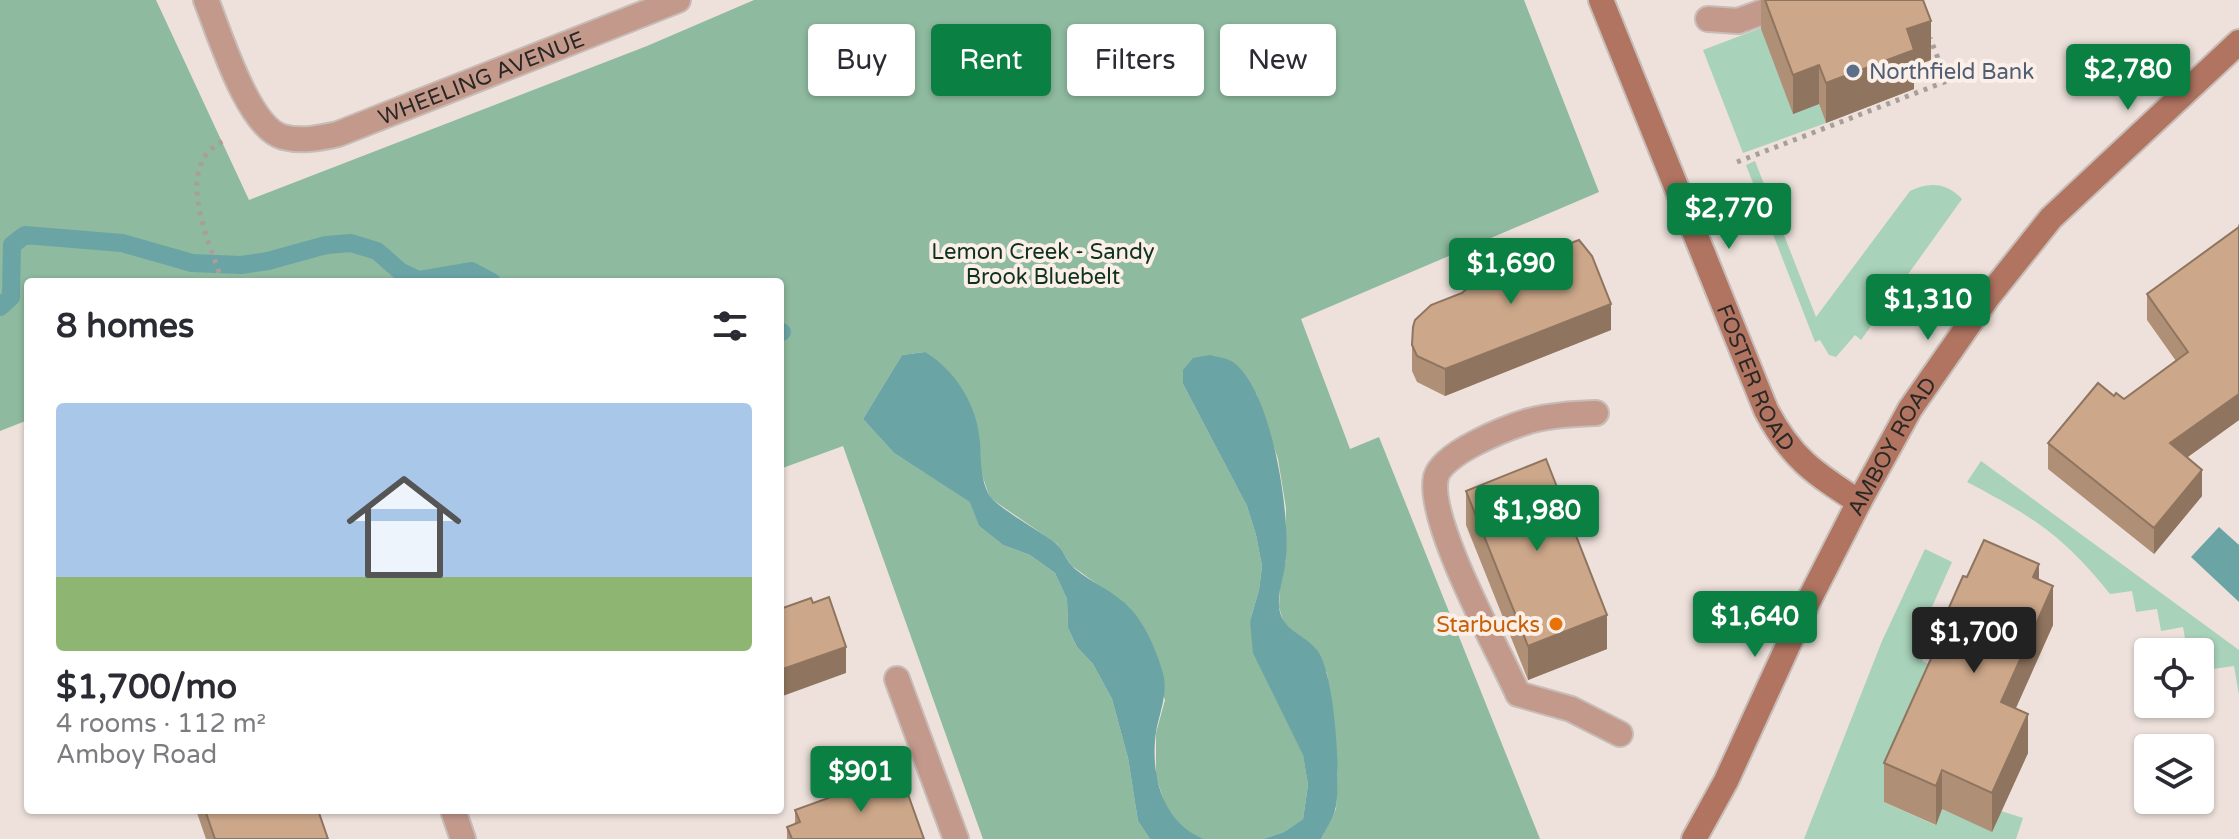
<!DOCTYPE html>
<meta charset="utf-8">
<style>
:root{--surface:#fff;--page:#f2f2f3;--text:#2b2b33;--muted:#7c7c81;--line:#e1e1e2;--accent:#0b8043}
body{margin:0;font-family:"Varela Round",sans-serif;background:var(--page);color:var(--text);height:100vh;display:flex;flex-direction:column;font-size:30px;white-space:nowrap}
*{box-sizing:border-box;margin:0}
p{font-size:26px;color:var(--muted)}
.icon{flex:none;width:44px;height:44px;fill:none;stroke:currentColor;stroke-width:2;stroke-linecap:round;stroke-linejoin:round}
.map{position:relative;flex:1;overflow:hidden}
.panel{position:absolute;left:24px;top:278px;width:760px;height:536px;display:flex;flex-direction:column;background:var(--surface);border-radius:8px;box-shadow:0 2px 6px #0004}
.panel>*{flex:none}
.banner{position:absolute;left:808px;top:24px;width:760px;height:72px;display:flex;gap:16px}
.tools{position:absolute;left:2134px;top:638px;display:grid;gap:16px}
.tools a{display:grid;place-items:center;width:80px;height:80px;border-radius:8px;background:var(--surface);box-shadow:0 2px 6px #0004;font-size:40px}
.price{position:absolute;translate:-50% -68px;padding:0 18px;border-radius:8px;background:var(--accent);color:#fff;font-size:26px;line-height:52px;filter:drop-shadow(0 2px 4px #0008)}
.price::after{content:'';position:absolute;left:50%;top:48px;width:24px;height:18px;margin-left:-12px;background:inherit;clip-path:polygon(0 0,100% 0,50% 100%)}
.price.on{background:#222;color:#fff}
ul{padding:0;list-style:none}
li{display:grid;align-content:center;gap:16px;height:424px;padding:0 32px}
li+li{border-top:2px solid var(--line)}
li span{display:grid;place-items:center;height:248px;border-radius:8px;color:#555}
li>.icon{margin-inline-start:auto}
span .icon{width:144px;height:144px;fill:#fffc;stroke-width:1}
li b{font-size:34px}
h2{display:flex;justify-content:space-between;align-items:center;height:96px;padding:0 32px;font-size:34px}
.tag{padding:0 28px;border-radius:8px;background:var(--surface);box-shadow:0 2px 6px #0004;font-size:28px;line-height:72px}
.tag.on{background:var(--accent);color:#fff}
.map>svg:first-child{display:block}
.green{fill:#a8d2b9}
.forest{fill:#8eba9f}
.water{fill:#6aa4a4}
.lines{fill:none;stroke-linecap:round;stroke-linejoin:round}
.stream{stroke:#6aa4a4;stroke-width:18}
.lane-casing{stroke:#c7bcb6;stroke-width:28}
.street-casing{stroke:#c7bcb6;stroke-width:28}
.secondary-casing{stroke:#c7bcb6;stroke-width:28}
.path{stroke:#a99f9a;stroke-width:5;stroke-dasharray:4 6;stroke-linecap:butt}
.lane{stroke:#c3998c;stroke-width:24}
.street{stroke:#c3998c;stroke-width:24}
.secondary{stroke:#b07461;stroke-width:24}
.wall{fill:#af9076}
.shaded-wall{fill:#8f7560}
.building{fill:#cca789;stroke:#8f7560;stroke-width:2}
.service-dot{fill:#5c6f8a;stroke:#fbefe8;stroke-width:3}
.food-dot{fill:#e8710a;stroke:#fbefe8;stroke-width:3}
.labels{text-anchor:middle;stroke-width:8;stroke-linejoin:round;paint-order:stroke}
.service-label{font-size:22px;fill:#4e5e75;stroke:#fbefe8;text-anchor:start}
.street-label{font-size:22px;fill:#2b2724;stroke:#fbefe8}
.park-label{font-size:22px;fill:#0e3220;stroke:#fbefe8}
.food-label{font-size:22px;fill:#c56008;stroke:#fbefe8;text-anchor:end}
</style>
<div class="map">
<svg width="2239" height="839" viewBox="0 0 2239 839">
<rect width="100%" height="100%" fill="#eee1db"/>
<g class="green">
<path d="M 1761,28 L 1793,113 L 1819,104 L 1826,123 L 1743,153 L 1703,50 Z"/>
<path d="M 1755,161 L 1816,317 L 1910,191 C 1929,181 1948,183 1962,199 L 1861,340 L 1855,335 L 1836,357 L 1829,355 L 1820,340 L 1815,342 L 1746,165 Z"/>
<path d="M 1981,461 L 2239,650 L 2239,695 L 2234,666 L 2213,669 L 2208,641 L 2186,644 L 2183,627 L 2161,631 L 2157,609 L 2136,612 L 2132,591 L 2110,594 C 2064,536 2032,516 1967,482 Z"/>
<path d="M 1925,549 L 1952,562 L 1923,627 L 1935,633 L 1922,661 L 1943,671 L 1884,802 L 1935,825 L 1942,809 L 1992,831 L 2001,811 L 2023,818 L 2016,839 L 1804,839 L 1882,641 Z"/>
</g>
<path class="forest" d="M 0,0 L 156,0 L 249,200 L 647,46 L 754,0 L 1524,0 L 1599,192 L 1301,319 L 1350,449 L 1379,437 L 1540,839 L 1321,839 L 1336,809 L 1338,774 L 1327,673 L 1298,636 L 1284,624 L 1279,607 L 1280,585 L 1286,560 L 1286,508 L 1278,459 L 1256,393 L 1183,384 L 1247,506 L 1256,535 L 1262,566 L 1259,590 L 1250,621 L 1272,691 L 1303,754 L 1308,785 L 1303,819 L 1284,832 L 1263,839 L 1204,839 L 1189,834 L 1167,811 L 1156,776 L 1156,733 L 1165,700 L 1130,608 L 1072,566 L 1057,544 L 990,498 L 980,469 L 979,438 L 925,352 L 902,355 L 863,419 L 894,453 L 971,502 L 979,526 L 1003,545 L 1030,555 L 1055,573 L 1067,599 L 1068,628 L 1077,647 L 1093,664 L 1112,699 L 1128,758 L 1138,821 L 1150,839 L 983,839 L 843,446 L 780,469 L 780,282 L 28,282 L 28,420 L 0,431 Z"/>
<g class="water">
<path d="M 925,352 C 956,371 977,405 980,442 C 981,460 980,478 989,495 C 994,505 1040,532 1053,541 C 1063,548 1066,561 1075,569 C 1092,583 1115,592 1130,608 C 1144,623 1155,647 1161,667 C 1170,690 1160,710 1156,732 C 1150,774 1162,823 1204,839 L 1150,839 L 1138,821 L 1128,758 L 1112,699 L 1093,664 L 1077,647 L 1068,628 L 1067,599 L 1055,573 L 1030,555 L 1003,545 L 979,526 L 970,502 L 894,453 L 863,419 L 902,355 Z"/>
<path d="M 1210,355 C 1217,357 1227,358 1233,362 C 1272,391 1290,511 1286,558 C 1285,574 1278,588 1279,606 C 1281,631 1303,633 1317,650 C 1335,673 1341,776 1336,806 C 1334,817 1326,829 1321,839 L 1263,839 L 1284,832 L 1303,819 L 1308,785 L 1303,755 L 1253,653 L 1250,621 L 1259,590 L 1262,566 L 1256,535 L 1247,506 L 1183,384 L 1183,370 L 1193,358 Z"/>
<path d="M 2219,527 L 2239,545 L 2239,602 L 2191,557 Z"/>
</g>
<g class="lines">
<g class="stream">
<path d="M 0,307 L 11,297 L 12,245 L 25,235 L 122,243 L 192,263 L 241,265 L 268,261 L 326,245 L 351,243 L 377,251 L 401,272 L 418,280 L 471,271 L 492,282"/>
<path d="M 780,332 L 782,332"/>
</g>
<defs>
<g id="lane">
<path d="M 1708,19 L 1738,21 L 1796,0"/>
<path d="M 1596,413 C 1574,414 1551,415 1529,421 C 1506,428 1442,453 1436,477 C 1426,520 1498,649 1518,694 L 1571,709 L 1620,734"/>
</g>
<g id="street">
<path id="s1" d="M 206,0 C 219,32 248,128 283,137 C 302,142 320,138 338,134 L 678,0"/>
<path d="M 897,679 L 956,839"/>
<path d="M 453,810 L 463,839"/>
</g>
<g id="secondary">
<path id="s2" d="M 1601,0 L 1766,410 C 1791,458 1814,473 1859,502"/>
<path id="s3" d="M 1694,839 L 1726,781 L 1807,604 L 1859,502 L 1910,409 L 1988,297 L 2051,218 L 2239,42"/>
</g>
</defs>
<use href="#lane" class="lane-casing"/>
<use href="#street" class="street-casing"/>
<use href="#secondary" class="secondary-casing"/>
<g class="path">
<path d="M 1737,162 L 1947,81 L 1930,38"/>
<path d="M 222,282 C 209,239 171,165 225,140"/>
</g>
<use href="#lane" class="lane"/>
<use href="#street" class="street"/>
<use href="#secondary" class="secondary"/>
</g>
<g class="wall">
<path d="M 1761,0 L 1923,0 L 1931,60 L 1914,66 L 1914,89 L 1826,123 L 1819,104 L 1793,114 L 1761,29 Z"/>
<path d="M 2239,224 L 2239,420 L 2187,457 L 2202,496 L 2154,554 L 2048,469 L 2048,443 L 2114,396 L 2124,399 L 2176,361 L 2147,320 L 2147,294 L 2238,228 L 2238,225 Z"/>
<path d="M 1611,330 L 1445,396 L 1417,382 L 1412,371 L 1412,345 Z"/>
<path d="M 1466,491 L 1607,649 L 1528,680 L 1466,525 Z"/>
<path d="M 2039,580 L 2053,625 L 2016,708 L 2028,753 L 1992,832 L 1942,809 L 1936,825 L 1884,802 L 1884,763 L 1939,641 L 1939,630 Z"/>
<path d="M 196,810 L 318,810 L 328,839 L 206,839 Z"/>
<path d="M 795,810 L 924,839 L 787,839 L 787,827 L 795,824 Z"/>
</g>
<g class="shaded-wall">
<path d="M 1931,21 L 1931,60 L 1914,66 L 1914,89 L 1826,123 L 1826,83 L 1907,29 Z"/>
<path d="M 1819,65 L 1819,104 L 1793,114 L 1793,75 Z"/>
<path d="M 1611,304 L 1611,330 L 1445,396 L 1445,369 Z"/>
<path d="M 2239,394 L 2239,420 L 2170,470 L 2170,443 Z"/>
<path d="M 2202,470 L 2202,496 L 2154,554 L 2154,528 Z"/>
<path d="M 2039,564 L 2039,603 L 2033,577 Z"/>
<path d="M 2053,586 L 2053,625 L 2001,741 L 2001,702 Z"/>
<path d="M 1607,615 L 1607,649 L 1528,680 L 1528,646 Z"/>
<path d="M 846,647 L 846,673 L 780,697 L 780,670 Z"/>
<path d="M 2028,714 L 2028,753 L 1992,832 L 1992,793 Z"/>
<path d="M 1942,770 L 1942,809 L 1936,825 L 1936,786 Z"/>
</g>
<g class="building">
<path d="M 1765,0 L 1923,0 L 1931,21 L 1907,29 L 1914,50 L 1826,83 L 1819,65 L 1793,75 Z"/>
<path d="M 2239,227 L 2239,394 L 2170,443 L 2202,470 L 2154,528 L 2048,443 L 2098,383 L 2114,396 L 2116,393 L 2124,399 L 2188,352 L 2147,294 Z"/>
<path d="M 1579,240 L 1592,256 L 1611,304 L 1445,369 L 1417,356 L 1412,345 L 1413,327 L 1415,320 L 1431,305 L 1462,293 L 1480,277 Z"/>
<path d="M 1546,459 L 1607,615 L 1528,646 L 1466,491 Z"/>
<path d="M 1984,540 L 2039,564 L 2033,577 L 2053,586 L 2001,702 L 2028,714 L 1992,793 L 1942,770 L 1936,786 L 1884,763 L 1943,632 L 1939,630 L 1963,576 L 1967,577 Z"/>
<path d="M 829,597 L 846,647 L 780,670 L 780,609 L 811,598 L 813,603 Z"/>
<path d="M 900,772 L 924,839 L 792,839 L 787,827 L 800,822 L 795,810 Z"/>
<path d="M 205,810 L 318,810 L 328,839 L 215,839 Z"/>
</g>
<circle class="service-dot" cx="1853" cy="71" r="8"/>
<circle class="food-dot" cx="1556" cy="624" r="8"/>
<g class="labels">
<g class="service-label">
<text x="1869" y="79">Northfield Bank</text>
</g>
<g class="street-label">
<text dy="8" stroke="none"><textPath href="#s1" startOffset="370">WHEELING AVENUE</textPath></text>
<text dy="8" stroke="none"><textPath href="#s2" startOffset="408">FOSTER ROAD</textPath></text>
<text dy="8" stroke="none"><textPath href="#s3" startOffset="440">AMBOY ROAD</textPath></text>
</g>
<g class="park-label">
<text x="1043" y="259">Lemon Creek - Sandy<tspan x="1043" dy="25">Brook Bluebelt</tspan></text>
</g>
<g class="food-label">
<text x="1540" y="632">Starbucks</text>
</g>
</g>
</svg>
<div class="tools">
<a><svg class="icon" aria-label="locate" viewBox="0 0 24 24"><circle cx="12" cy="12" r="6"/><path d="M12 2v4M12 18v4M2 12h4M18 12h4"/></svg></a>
<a><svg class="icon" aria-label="layers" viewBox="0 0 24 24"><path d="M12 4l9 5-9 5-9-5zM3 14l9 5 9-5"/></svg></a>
</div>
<b class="price" style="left:2128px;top:112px">$2,780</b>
<b class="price" style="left:1729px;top:251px">$2,770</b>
<b class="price" style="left:1511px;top:306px">$1,690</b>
<b class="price" style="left:1928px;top:342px">$1,310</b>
<b class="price" style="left:1537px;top:553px">$1,980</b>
<b class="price" style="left:1755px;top:659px">$1,640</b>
<b class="price on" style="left:1974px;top:675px">$1,700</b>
<b class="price" style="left:861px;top:814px">$901</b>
<div class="banner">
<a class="tag">Buy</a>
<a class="tag on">Rent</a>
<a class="tag">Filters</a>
<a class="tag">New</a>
</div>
<section class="panel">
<h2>8 homes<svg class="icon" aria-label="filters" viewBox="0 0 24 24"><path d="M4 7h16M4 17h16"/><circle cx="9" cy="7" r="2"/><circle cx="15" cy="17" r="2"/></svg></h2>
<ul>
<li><span style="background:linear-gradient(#a9c7e8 70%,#8fb573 0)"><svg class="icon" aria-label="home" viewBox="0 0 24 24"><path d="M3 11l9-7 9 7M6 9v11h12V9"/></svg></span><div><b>$1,700/mo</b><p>4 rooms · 112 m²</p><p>Amboy Road</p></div></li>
</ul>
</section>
</div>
